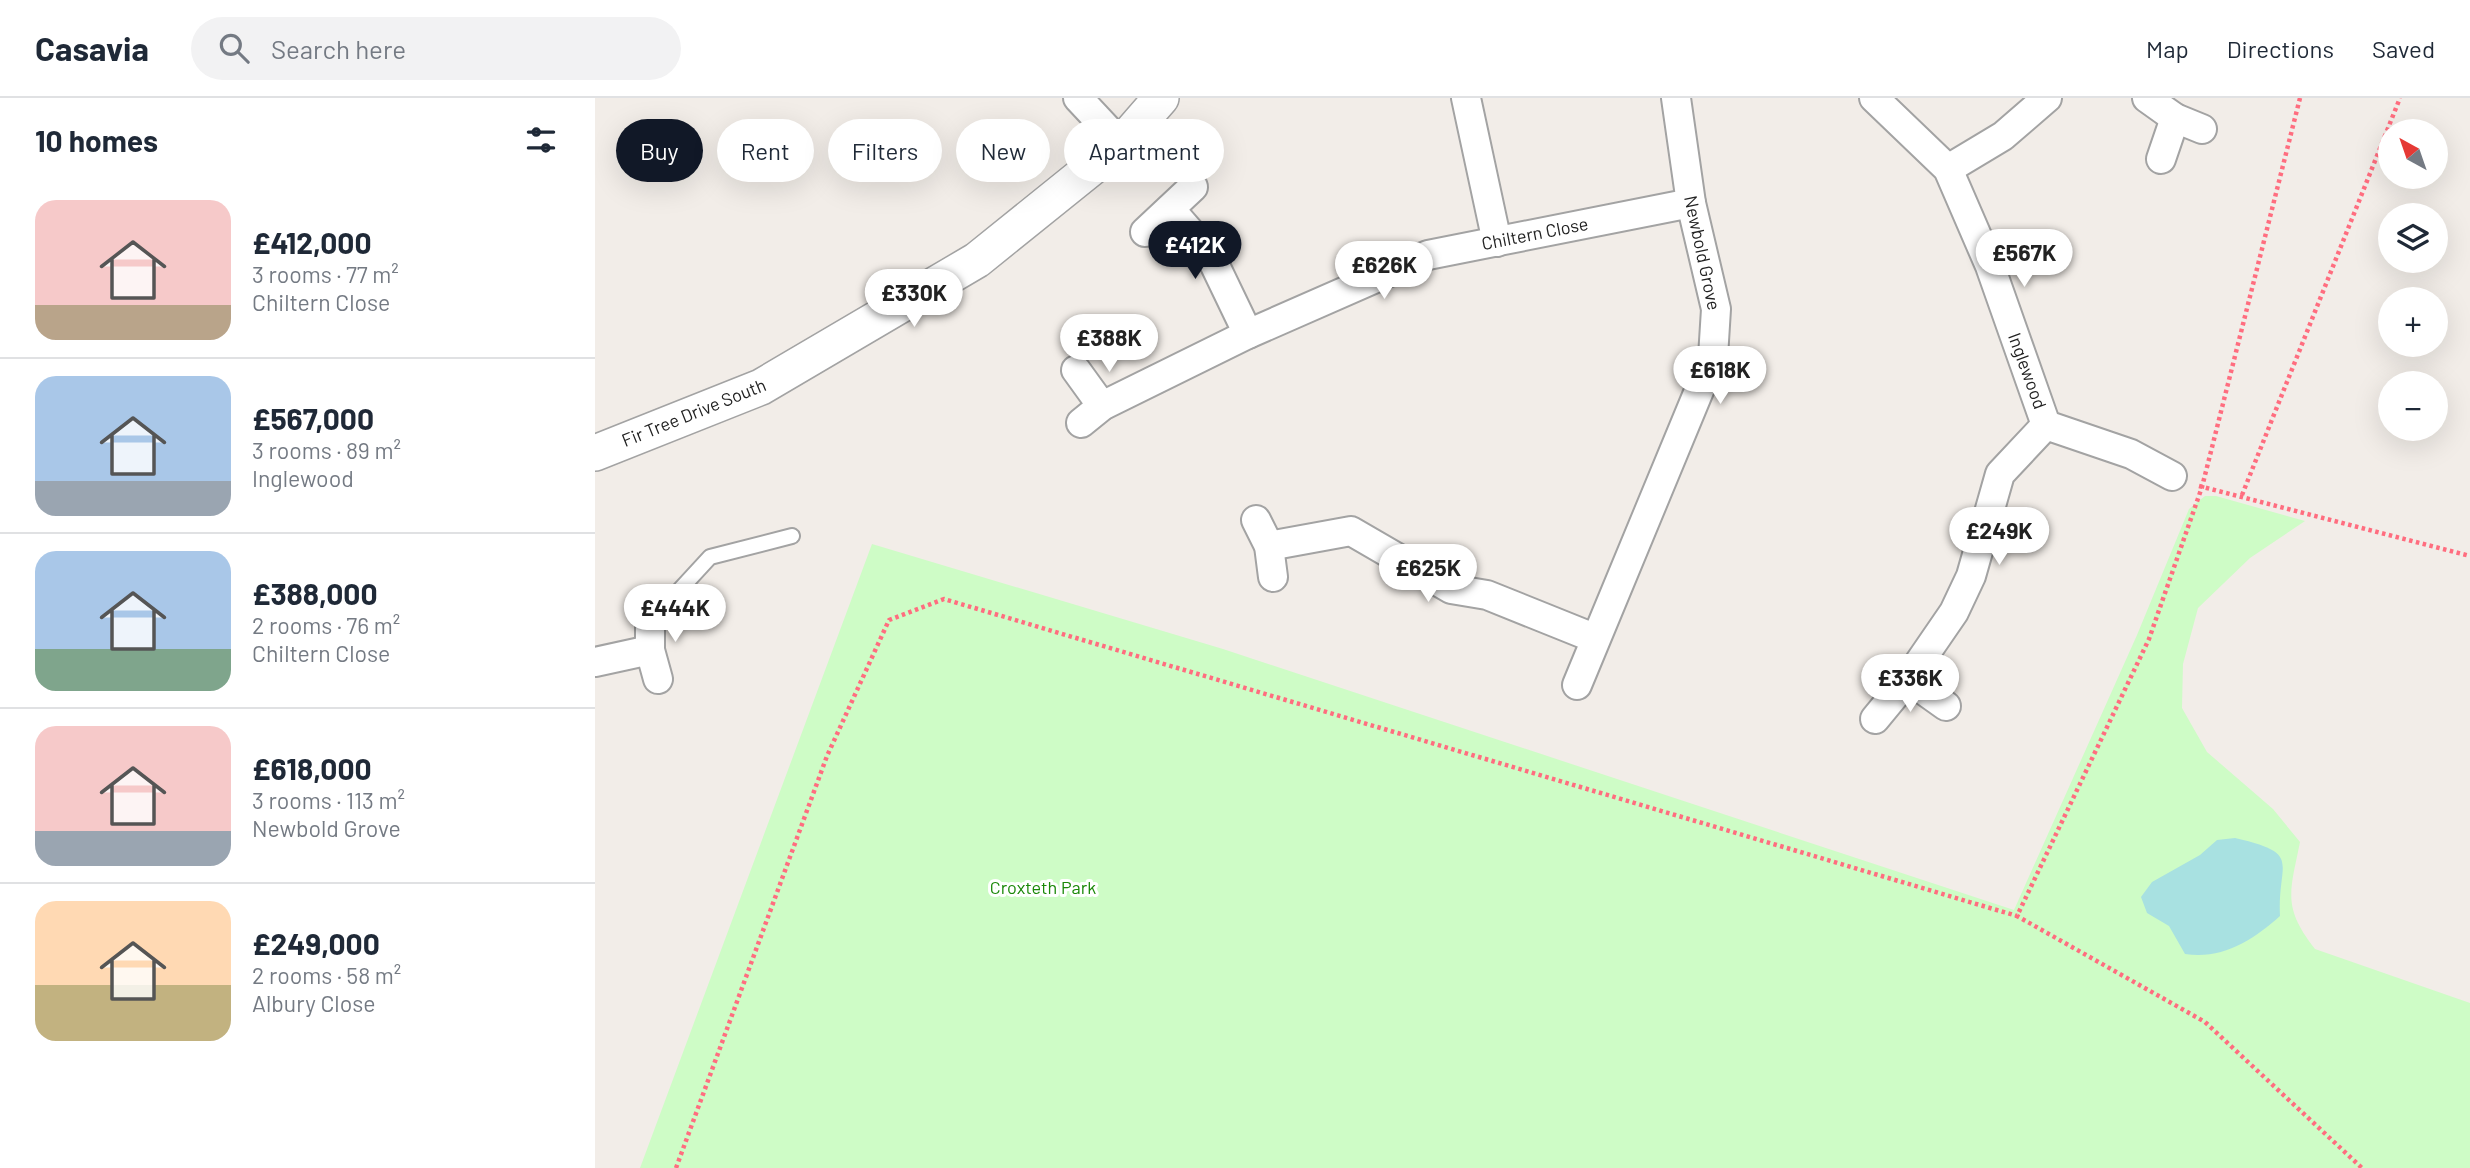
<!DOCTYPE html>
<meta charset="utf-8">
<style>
:root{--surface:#fff;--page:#f2f2f3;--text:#1f2937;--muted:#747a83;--line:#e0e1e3;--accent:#111827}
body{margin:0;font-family:Barlow,sans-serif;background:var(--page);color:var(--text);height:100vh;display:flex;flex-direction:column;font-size:26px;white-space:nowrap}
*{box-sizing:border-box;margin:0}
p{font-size:23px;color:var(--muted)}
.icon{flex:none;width:38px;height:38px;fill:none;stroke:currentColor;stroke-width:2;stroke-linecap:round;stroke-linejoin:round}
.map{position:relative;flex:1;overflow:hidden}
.drawer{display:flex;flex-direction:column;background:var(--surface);width:595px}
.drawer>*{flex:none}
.guide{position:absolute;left:21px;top:21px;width:665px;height:63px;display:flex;gap:14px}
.needle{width:46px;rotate:320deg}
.fabs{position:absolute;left:1783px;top:21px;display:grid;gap:14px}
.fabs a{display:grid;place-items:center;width:70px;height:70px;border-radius:50%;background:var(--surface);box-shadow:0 7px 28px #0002;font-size:35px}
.price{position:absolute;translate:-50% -60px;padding:0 16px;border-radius:24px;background:#fff;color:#222;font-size:23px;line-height:46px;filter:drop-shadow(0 2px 4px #0008)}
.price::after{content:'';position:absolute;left:50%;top:42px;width:21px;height:16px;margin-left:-10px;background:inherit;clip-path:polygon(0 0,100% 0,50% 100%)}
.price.active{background:var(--accent);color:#fff}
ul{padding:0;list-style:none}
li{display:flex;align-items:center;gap:21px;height:175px;padding:0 35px}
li+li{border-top:2px solid var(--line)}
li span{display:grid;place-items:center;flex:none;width:196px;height:140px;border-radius:21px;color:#555}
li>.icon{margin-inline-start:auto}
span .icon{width:84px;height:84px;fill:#fffc;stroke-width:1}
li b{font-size:30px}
h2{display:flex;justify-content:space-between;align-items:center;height:84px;padding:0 35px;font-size:30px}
.tag{padding:0 24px;border-radius:32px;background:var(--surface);box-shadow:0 7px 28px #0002;font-size:24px;line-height:63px}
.tag.active{background:var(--accent);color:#fff}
header{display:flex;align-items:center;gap:42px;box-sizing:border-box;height:98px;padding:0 35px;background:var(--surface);border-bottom:2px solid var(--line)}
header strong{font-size:33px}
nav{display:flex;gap:38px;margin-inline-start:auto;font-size:24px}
.search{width:490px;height:63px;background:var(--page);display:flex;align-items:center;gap:18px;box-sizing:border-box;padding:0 24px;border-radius:38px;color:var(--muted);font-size:26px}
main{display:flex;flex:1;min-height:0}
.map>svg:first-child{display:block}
.park{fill:#cefcc6}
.water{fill:#a8e1e1}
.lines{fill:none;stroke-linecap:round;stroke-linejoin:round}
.service-casing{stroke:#a3a3a3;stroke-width:18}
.minor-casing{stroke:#a3a3a3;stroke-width:32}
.tertiary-casing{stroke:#a3a3a3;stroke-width:38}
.path{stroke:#ff6d7f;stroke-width:4.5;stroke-dasharray:3.5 3.5;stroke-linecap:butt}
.service{stroke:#fff;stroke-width:14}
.minor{stroke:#fff;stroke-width:28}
.tertiary{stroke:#fff;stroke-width:35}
.labels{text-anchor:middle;stroke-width:6;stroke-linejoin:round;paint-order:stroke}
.street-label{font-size:18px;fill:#222;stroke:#fff}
.park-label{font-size:18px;fill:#1a8808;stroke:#fff}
</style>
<header>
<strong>Casavia</strong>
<div class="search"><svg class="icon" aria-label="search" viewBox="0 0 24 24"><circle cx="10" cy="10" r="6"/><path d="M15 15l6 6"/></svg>Search here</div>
<nav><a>Map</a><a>Directions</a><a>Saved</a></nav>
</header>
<main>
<section class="drawer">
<h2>10 homes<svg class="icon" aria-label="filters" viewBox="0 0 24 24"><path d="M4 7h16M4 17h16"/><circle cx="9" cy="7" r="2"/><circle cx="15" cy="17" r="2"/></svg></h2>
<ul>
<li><span style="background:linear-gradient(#f6c9c9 75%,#b9a48a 0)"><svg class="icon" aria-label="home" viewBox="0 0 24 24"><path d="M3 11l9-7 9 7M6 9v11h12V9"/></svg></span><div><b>£412,000</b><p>3 rooms · 77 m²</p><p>Chiltern Close</p></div></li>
<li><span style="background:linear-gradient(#a9c7e8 75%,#9aa5b1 0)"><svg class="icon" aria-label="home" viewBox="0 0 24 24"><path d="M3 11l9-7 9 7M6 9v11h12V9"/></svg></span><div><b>£567,000</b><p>3 rooms · 89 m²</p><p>Inglewood</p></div></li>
<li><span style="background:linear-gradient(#a9c7e8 70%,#7fa58c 0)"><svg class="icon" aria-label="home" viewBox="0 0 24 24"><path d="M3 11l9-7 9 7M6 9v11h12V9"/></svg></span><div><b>£388,000</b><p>2 rooms · 76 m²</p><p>Chiltern Close</p></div></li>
<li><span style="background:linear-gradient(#f6c9c9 75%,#9aa5b1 0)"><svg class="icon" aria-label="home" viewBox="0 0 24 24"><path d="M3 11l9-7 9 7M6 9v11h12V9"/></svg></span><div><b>£618,000</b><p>3 rooms · 113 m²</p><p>Newbold Grove</p></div></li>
<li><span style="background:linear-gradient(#ffd9b3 60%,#c2b280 0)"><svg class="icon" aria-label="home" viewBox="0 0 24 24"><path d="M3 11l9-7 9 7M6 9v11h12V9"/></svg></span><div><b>£249,000</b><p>2 rooms · 58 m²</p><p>Albury Close</p></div></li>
</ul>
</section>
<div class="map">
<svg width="1875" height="1070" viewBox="0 0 1875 1070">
<rect width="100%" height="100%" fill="#f2ede8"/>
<path class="park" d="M 1610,398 L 1621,398 L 1710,423 L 1655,460 L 1603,510 L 1588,566 L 1587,610 L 1612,654 L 1678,711 L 1705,744 C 1695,794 1687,809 1720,851 L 1875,905 L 1875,1070 L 45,1070 L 277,446 L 628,551 L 1419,812 L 1542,537 L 1594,411 Z"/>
<path class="water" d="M 1640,740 C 1709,756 1682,763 1685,818 C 1658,842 1627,862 1590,856 L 1574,828 L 1552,815 L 1546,799 L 1557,784 L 1605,757 L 1622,742 Z"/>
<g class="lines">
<defs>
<path id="service" d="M 55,516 L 80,497 L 115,459 L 197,438"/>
<g id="minor">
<path d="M 483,0 L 526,46"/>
<path d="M 871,0 L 902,144"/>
<path d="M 1279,0 L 1353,71 L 1395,168 L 1451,327 L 1536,356 L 1577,378"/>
<path d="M 1552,0 L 1580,20 L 1607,31"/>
<path d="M 1566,61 L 1580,20"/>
<path d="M 1353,71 L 1408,38 L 1452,0"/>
<path d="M 575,111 L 615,157 L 653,236"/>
<path d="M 550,134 L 598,89"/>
<path d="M 481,272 L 507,308"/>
<path d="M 486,325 L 507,308 L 653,236 L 833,157 L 1096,105"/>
<path d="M 661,422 L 674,448 L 678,479"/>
<path d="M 674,448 L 756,433 L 856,491 L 892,497 L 999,540"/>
<path d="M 55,516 L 55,552 L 63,581"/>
<path d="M 0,564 L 55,552"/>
<path d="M 1313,581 L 1359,514 L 1376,478 L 1405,376 L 1451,327"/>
<path d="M 982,587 L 1118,259 L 1121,211 L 1096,105 L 1081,0"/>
<path d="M 1280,621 L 1313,581 L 1351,608"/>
</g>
<path id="tertiary" d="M 0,355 L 166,289 L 382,162 L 526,46 L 566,0"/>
</defs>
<use href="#service" class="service-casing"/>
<use href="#minor" class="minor-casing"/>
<use href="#tertiary" class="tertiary-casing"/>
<g class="path">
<path d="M 1705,0 L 1607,389 L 1554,541 L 1422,818 L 1610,924 L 1767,1070"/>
<path d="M 1604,388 L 1875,458"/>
<path d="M 1647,397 L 1805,0"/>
<path d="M 81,1070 L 232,658 L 294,522 L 349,501 L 1422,818"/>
</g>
<use href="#service" class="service"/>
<use href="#minor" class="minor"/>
<use href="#tertiary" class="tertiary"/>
</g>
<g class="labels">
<g class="street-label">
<text transform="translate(940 136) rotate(-11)" y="6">Chiltern Close</text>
<text transform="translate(1107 155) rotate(78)" y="6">Newbold Grove</text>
<text transform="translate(1432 273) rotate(70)" y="6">Inglewood</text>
<text transform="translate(99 315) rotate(-22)" y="6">Fir Tree Drive South</text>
</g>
<g class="park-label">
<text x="448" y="796">Croxteth Park</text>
</g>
</g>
</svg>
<div class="fabs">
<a><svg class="needle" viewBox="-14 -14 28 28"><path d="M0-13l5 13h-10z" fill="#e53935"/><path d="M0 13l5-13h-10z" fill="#747a83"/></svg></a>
<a><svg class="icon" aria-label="layers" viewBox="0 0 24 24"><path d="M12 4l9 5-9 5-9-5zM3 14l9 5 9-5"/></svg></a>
<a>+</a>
<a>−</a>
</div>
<b class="price active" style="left:600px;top:183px">£412K</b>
<b class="price" style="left:1429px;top:191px">£567K</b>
<b class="price" style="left:789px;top:203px">£626K</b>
<b class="price" style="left:319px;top:231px">£330K</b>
<b class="price" style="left:514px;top:276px">£388K</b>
<b class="price" style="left:1125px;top:308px">£618K</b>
<b class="price" style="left:1404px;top:469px">£249K</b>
<b class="price" style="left:833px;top:506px">£625K</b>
<b class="price" style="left:80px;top:546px">£444K</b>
<b class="price" style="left:1315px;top:616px">£336K</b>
<div class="guide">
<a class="tag active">Buy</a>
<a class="tag">Rent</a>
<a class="tag">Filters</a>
<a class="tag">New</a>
<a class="tag">Apartment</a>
</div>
</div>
</main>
